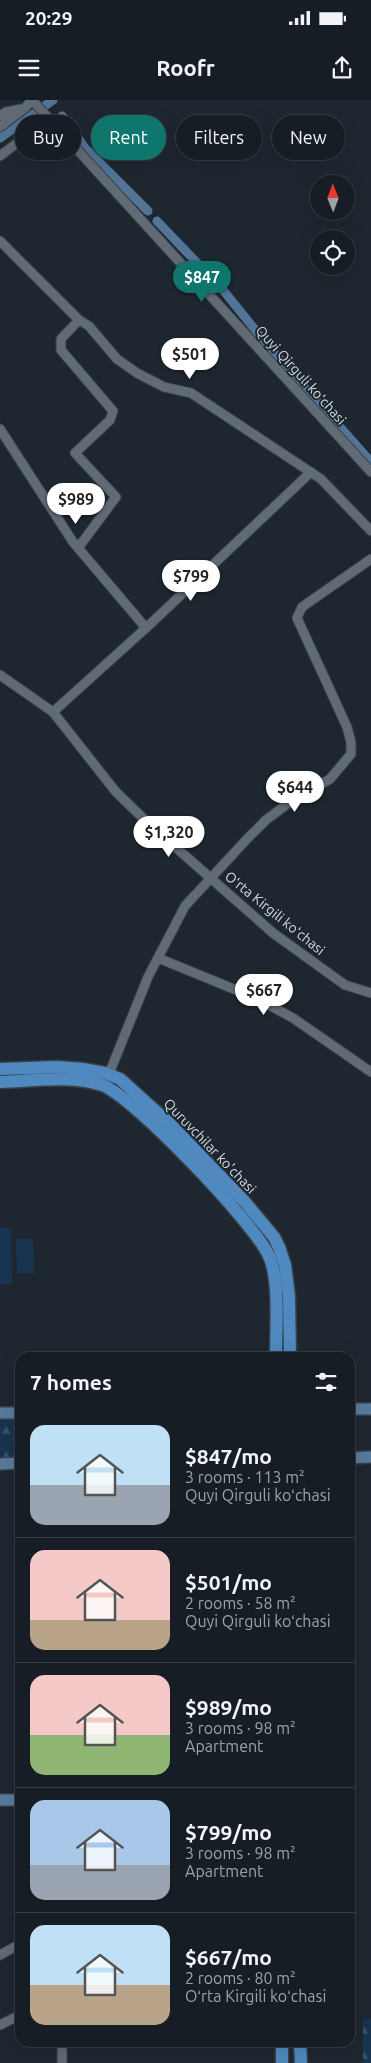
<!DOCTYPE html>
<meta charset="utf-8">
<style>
:root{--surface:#161d24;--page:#232a31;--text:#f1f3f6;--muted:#9ea2a6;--line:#353b41;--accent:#0f766e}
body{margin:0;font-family:Ubuntu,sans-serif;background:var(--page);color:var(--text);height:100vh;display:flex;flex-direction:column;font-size:19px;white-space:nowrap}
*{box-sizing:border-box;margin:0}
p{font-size:16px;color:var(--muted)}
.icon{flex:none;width:28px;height:28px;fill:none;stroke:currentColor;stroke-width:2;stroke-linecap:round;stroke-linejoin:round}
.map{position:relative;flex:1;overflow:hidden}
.panel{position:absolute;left:15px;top:1252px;width:340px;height:695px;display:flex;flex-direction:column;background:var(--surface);border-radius:15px;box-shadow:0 5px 20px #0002,0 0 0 1px var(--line)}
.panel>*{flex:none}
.hud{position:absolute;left:15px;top:15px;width:341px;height:45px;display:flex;gap:10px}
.needle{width:32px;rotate:359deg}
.controls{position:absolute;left:310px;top:75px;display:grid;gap:10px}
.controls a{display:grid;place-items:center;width:45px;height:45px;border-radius:50%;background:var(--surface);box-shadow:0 5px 20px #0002,0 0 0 1px var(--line);font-size:25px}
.price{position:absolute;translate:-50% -42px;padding:0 11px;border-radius:18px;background:#fff;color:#222;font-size:16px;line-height:32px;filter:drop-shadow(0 1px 2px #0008)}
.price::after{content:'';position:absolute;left:50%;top:30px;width:15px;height:11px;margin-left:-8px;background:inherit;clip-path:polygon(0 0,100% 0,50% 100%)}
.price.active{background:var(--accent);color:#fff}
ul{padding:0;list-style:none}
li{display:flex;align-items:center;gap:15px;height:125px;padding:0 15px}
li+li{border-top:1px solid var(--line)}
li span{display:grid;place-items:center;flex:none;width:140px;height:100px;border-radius:15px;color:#555}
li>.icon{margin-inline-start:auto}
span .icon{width:60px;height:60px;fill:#fffc;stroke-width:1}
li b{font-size:21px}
h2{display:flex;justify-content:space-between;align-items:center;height:60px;padding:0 15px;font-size:21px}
.chip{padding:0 18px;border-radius:22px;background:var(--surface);box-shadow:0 5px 20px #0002,0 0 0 1px var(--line);font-size:18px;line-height:45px}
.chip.active{background:var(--accent);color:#fff}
.status{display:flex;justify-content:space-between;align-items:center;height:35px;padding:0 25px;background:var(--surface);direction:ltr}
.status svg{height:14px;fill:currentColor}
header{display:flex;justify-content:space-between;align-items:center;height:65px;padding:0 15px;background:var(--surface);font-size:22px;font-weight:600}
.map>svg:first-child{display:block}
.grass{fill:#183450}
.forest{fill:url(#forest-firs)}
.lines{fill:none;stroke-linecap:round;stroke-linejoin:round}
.canal{stroke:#527497;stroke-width:9}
.street-casing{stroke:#394148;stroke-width:11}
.secondary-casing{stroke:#394148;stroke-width:14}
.primary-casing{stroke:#394148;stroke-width:15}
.street{stroke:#616b76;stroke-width:9}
.secondary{stroke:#587a9b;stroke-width:11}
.primary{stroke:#4f89c0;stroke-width:12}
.labels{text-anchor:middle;stroke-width:4;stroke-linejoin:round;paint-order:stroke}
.street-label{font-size:14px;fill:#d5dbe1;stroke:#1e2730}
</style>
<div class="status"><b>20:29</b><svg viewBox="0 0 49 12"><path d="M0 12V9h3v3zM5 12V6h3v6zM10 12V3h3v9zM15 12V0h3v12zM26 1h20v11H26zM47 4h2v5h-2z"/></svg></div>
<header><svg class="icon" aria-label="menu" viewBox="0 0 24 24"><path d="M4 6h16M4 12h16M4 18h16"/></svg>Roofr<svg class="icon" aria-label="share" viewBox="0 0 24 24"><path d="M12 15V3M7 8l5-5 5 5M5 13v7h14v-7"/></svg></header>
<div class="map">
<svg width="371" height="1963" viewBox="0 0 371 1963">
<defs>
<pattern id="forest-firs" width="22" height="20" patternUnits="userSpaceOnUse" patternTransform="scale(1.25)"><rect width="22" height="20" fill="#183450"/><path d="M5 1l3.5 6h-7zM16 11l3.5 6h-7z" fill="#395169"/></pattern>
</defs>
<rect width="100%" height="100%" fill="#1e2730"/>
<g class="grass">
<path d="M 0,1128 L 11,1128 L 12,1184 L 0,1184 Z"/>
<path d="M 16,1139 L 33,1139 L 34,1173 L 17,1173 Z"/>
</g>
<g class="forest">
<path d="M 0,1313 L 20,1313 L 20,1363 L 0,1364 Z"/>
<rect x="363" y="1919" width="8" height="44"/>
</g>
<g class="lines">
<g class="canal">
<path d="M 62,16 L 85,48 L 148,111"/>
<path d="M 0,38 L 53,0"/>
<path d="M 157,121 L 223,190 L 269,247 L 371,362"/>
</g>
<defs>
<g id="street">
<path d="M 32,0 L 371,372"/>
<path d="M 0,16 L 6,12 L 21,9"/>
<path d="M 0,27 L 25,8 L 32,0"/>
<path d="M 0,56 L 49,19"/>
<path d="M 0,141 L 79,220 L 89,226 L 117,259 L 137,273 L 164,287 L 191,293 L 321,379 L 371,431"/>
<path d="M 0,329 L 73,442 L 146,528"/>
<path d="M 78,448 L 116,397 L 75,353 L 110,320 L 113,311 L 61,250 L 61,239 L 79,220"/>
<path d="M 0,575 L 53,612 L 116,692 L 148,723 L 273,833 L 345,885 L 371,893"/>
<path d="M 53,612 L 146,528 L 311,372"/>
<path d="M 158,858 L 258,899 L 293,918 L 371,972"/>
<path d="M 109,974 L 148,877 L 185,806 L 247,739 L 266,720 L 290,702 L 330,679 L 351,654 L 351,642 L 347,627 L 297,518 L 302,507 L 371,459"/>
<path d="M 0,1855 L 20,1844"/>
<path d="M 0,1925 L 20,1915"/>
<path d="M 62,1942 L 62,1963"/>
</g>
<g id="secondary">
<path d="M 350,1309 L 371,1309"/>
<path d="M 0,1313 L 20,1313"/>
<path d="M 350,1358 L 371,1357"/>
<path d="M 0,1364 L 20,1363"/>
<path d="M 0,1700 L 20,1700"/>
</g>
<g id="primary">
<path d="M 0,969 L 57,967 L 83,969 L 105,973 L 120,979 L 170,1024 L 244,1101 L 274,1137 L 279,1147 L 285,1165 L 289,1196 L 290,1258"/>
<path d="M 0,982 C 33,981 71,975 102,985 C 132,995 256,1125 269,1156 C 280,1180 276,1229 276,1258"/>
<path d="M 282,1942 L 282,1963"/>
<path d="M 300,1942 L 301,1963"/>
</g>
</defs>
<use href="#street" class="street-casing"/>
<use href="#secondary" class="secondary-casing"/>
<use href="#primary" class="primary-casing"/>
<use href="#street" class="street"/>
<use href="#secondary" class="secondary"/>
<use href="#primary" class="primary"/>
</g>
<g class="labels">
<g class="street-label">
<text transform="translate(301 275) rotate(48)" y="5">Quyi Qirguli koʻchasi</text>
<text transform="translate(275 813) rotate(39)" y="5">Oʻrta Kirgili koʻchasi</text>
<text transform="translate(210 1046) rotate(46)" y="5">Quruvchilar ko'chasi</text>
</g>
</g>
</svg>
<div class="controls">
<a><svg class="needle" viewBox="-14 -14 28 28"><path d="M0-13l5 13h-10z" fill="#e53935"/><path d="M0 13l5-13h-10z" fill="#9ea2a6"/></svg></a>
<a><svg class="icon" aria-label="locate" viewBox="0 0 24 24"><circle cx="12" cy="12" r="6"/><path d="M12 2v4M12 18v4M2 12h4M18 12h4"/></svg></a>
</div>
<b class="price active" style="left:202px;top:203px">$847</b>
<b class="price" style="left:190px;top:280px">$501</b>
<b class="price" style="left:76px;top:425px">$989</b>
<b class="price" style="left:191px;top:502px">$799</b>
<b class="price" style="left:295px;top:713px">$644</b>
<b class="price" style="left:169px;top:758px">$1,320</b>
<b class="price" style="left:264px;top:916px">$667</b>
<div class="hud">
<a class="chip">Buy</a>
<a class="chip active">Rent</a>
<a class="chip">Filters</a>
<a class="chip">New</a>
</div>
<section class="panel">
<h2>7 homes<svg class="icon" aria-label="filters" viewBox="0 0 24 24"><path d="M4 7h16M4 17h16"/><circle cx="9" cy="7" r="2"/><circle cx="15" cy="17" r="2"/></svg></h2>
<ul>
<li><span style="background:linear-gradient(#bfe0f5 60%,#9aa5b1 0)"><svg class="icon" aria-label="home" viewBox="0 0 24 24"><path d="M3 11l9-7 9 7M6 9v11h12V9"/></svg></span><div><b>$847/mo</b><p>3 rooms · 113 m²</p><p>Quyi Qirguli koʻchasi</p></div></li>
<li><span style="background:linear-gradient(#f6c9c9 70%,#b9a48a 0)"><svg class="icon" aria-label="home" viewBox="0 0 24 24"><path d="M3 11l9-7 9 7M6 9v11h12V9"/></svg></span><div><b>$501/mo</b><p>2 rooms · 58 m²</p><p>Quyi Qirguli koʻchasi</p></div></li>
<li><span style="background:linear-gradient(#f6c9c9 60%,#8fb573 0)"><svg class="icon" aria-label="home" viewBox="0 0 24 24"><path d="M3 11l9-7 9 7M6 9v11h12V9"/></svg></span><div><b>$989/mo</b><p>3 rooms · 98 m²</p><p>Apartment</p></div></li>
<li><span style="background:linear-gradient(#a9c7e8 65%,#9aa5b1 0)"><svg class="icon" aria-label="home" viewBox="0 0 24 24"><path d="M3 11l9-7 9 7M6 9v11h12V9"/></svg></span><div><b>$799/mo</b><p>3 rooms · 98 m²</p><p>Apartment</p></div></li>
<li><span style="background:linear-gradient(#bfe0f5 60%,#b9a48a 0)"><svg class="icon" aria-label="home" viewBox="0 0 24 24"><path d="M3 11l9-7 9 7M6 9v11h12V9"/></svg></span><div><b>$667/mo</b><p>2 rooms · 80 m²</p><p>Oʻrta Kirgili koʻchasi</p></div></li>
</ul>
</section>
</div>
